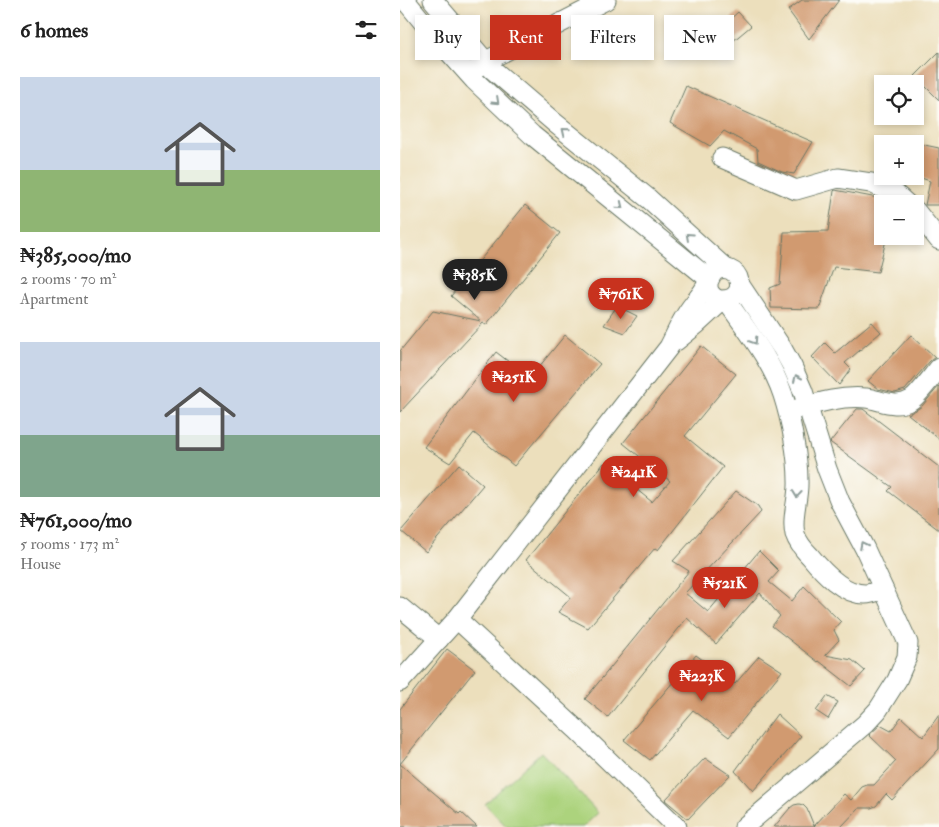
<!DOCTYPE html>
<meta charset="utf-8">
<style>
:root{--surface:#fff;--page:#f6f6f6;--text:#222;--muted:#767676;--accent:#c8321e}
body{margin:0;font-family:"IM FELL Double Pica",serif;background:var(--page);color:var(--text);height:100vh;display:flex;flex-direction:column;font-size:19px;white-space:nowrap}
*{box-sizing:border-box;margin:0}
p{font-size:16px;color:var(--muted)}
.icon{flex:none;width:28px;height:28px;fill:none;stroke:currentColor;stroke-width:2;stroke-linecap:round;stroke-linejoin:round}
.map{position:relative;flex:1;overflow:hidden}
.panel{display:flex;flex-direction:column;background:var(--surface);width:400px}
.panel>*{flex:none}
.guide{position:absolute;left:15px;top:15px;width:449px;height:45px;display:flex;gap:10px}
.tools{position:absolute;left:474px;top:75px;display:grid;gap:10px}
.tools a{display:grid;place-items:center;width:50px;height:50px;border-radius:0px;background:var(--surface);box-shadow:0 2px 8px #0003;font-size:25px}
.price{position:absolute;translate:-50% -42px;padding:0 11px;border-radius:18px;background:var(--accent);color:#fff;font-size:16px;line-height:32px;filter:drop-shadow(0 1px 2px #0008)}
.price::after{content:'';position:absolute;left:50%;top:30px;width:15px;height:11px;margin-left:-8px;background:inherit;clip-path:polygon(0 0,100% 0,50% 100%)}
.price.active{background:#222;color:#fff}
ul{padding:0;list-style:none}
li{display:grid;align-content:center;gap:10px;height:265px;padding:0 20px}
li span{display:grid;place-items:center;height:155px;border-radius:0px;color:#555}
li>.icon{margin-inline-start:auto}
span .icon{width:90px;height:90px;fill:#fffc;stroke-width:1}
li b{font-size:21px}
h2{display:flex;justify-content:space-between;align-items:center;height:60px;padding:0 20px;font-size:21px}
.pill{padding:0 18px;border-radius:0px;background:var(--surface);box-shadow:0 2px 8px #0003;font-size:18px;line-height:45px}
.pill.active{background:var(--accent);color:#fff}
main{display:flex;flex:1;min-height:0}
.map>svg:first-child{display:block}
.green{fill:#acd37d;stroke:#668858}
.building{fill:#d19a70}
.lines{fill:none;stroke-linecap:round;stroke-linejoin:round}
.minor-casing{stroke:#677664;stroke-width:21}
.minor{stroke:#fff;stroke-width:19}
.oneway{stroke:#8f9e9a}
</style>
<main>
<section class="panel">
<h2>6 homes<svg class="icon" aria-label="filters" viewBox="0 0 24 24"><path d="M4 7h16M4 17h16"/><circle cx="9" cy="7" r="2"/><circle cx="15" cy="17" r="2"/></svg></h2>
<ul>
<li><span style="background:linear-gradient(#c9d6e8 60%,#8fb573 0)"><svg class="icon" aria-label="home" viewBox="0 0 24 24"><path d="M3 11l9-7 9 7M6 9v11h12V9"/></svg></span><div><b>₦385,000/mo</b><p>2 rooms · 70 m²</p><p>Apartment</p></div></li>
<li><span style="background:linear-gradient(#c9d6e8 60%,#7fa58c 0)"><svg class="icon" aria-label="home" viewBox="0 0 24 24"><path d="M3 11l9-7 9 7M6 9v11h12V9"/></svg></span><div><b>₦761,000/mo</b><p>5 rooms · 173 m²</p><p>House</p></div></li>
</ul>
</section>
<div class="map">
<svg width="539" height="827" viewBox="0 0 539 827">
<rect width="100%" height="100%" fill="#fdfcf7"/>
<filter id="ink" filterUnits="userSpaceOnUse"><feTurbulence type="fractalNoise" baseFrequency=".02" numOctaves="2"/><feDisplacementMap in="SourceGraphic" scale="10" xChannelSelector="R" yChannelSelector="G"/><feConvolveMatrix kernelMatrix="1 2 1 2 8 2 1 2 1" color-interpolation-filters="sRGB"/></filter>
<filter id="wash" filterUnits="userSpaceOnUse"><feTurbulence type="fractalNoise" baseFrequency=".0096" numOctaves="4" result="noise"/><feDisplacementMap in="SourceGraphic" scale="20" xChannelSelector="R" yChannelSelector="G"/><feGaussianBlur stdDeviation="1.12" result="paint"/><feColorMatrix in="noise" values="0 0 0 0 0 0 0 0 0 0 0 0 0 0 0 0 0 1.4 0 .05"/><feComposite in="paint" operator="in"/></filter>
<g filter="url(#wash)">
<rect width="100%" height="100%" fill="#ecdfbc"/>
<path class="green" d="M 141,752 L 198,813 L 183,827 L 107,827 L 85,804 Z"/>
<g id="blocks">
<g class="building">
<path d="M 402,0 L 439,0 L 409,39 L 388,10 Z"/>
<path d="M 338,12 L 351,26 L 327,46 L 317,31 Z"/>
<path d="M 539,52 L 539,100 L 515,76 Z"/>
<path d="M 286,86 L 413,142 L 394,174 L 382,172 L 358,161 L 357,149 L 324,131 L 310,146 L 270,123 Z"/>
<path d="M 515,143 L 539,148 L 539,205 L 525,205 L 530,181 L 515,176 Z"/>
<path d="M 435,190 L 478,198 L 482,201 L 482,236 L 487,236 L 478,272 L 434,267 L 419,309 L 371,308 L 370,288 L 380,284 L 384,232 L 428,231 L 434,191 Z"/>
<path d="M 125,205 L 160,233 L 86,325 L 83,323 L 0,412 L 0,351 L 33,311 L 81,321 L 51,296 Z"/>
<path d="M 217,306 L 237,316 L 225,333 L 204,325 Z"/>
<path d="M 472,322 L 481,332 L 445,363 L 451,369 L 439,385 L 412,357 L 425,343 L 435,353 Z"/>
<path d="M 165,335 L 200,364 L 114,466 L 74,433 L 50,463 L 24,447 L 96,352 L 130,378 Z"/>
<path d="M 511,335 L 535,357 L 530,361 L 505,390 L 495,393 L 478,389 L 468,381 Z"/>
<path d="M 301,346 L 336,374 L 285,436 L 323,467 L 258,550 L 255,548 L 188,628 L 158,612 L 171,597 L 126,560 L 204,463 L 252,502 L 270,481 L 223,443 Z"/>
<path d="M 539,386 L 539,439 L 508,414 L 516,410 L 522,406 Z"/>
<path d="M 457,409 L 463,409 L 539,467 L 539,530 L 488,491 L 492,487 L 431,443 L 430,442 Z"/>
<path d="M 59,464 L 83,485 L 26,552 L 1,531 Z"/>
<path d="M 336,491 L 358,506 L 361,512 L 285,593 L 308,612 L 359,551 L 379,571 L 369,582 L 392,601 L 404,586 L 441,622 L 434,630 L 439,640 L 425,655 L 452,660 L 465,671 L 451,686 L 419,661 L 418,662 L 372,626 L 380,616 L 360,593 L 316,644 L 287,618 L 208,717 L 185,699 L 289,571 L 273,561 Z"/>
<path d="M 47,649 L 75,670 L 0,764 L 59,814 L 61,812 L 77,827 L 0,827 L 0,709 Z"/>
<path d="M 296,655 L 335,684 L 359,656 L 382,671 L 329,737 L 293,710 L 250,760 L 224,740 Z"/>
<path d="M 427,696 L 438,702 L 428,719 L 416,711 Z"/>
<path d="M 377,714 L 401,736 L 353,791 L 335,771 Z"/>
<path d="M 539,715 L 539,749 L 492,800 L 486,794 L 476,806 L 471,808 L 459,808 L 441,827 L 374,827 L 390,808 L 394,805 L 399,804 L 403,805 L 407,809 L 414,826 L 444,794 L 451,800 L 462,787 L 467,785 L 474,785 L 496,761 L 469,735 L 480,725 L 491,731 L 501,717 L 523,737 Z"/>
<path d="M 305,758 L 330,775 L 288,819 L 265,800 Z"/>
</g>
</g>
</g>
<g filter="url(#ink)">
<use href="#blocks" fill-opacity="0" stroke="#677664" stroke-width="1"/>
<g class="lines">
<defs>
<g id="minor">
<path d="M 5,0 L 31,32 L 74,80 L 132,135 L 309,279"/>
<path d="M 33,0 L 92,69 L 155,123 L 249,199 L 325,268"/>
<path d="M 77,68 L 86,61 L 206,0"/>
<path d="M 322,158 L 396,190 L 438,178 L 471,183 L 497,195 L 507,204"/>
<path d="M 515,210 L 539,240"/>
<path d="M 340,285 L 382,348 L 392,366 L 403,391 L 427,469 L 440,502 L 465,549 L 508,643 L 507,657 L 497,680 L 478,710 L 465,724 L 344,827"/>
<path d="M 326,300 C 346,329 372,361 383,395 C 391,420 398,455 398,481 C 399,498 391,517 395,534 C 398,543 404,550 410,556 C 423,572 443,594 465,594 C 471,594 478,591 483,589"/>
<path d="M 276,341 L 297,324 L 323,300"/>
<path d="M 397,409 C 420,402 442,396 466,398 C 481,400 496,409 511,400 C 518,396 533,375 539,368"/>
<path d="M 0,607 L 39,639"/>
<path d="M 57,619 L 176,729 L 277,827"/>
<path d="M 0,682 L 57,619 L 269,347 C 275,336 280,323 287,313 C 293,303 303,294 307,284 C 310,280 310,275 315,271 C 324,265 337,270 339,281 C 344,299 317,308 309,291 C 308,289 308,286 308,284"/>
</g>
</defs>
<use href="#minor" class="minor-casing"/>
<use href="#minor" class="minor"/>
</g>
<defs><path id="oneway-chevron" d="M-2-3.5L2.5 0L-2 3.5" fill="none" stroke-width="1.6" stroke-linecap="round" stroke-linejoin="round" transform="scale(1.25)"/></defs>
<g class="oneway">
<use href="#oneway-chevron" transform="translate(96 101) rotate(43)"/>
<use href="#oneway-chevron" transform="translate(165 131) rotate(-141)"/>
<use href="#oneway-chevron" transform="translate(220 206) rotate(39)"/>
<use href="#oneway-chevron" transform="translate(289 236) rotate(-138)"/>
<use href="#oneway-chevron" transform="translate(354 341) rotate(57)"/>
<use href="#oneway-chevron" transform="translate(397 378) rotate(-114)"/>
<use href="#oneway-chevron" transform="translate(397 494) rotate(96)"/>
<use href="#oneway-chevron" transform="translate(463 545) rotate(-117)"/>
</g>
</g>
</svg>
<div class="tools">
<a><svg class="icon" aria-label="locate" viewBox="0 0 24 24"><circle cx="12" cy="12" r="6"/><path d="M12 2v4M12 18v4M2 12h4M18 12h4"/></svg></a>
<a>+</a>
<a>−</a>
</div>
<b class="price active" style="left:75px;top:301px">₦385K</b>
<b class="price" style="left:221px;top:320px">₦761K</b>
<b class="price" style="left:114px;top:403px">₦251K</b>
<b class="price" style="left:234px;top:498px">₦241K</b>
<b class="price" style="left:325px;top:609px">₦521K</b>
<b class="price" style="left:302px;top:702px">₦223K</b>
<div class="guide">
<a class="pill">Buy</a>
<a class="pill active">Rent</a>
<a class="pill">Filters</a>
<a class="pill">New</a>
</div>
</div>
</main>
